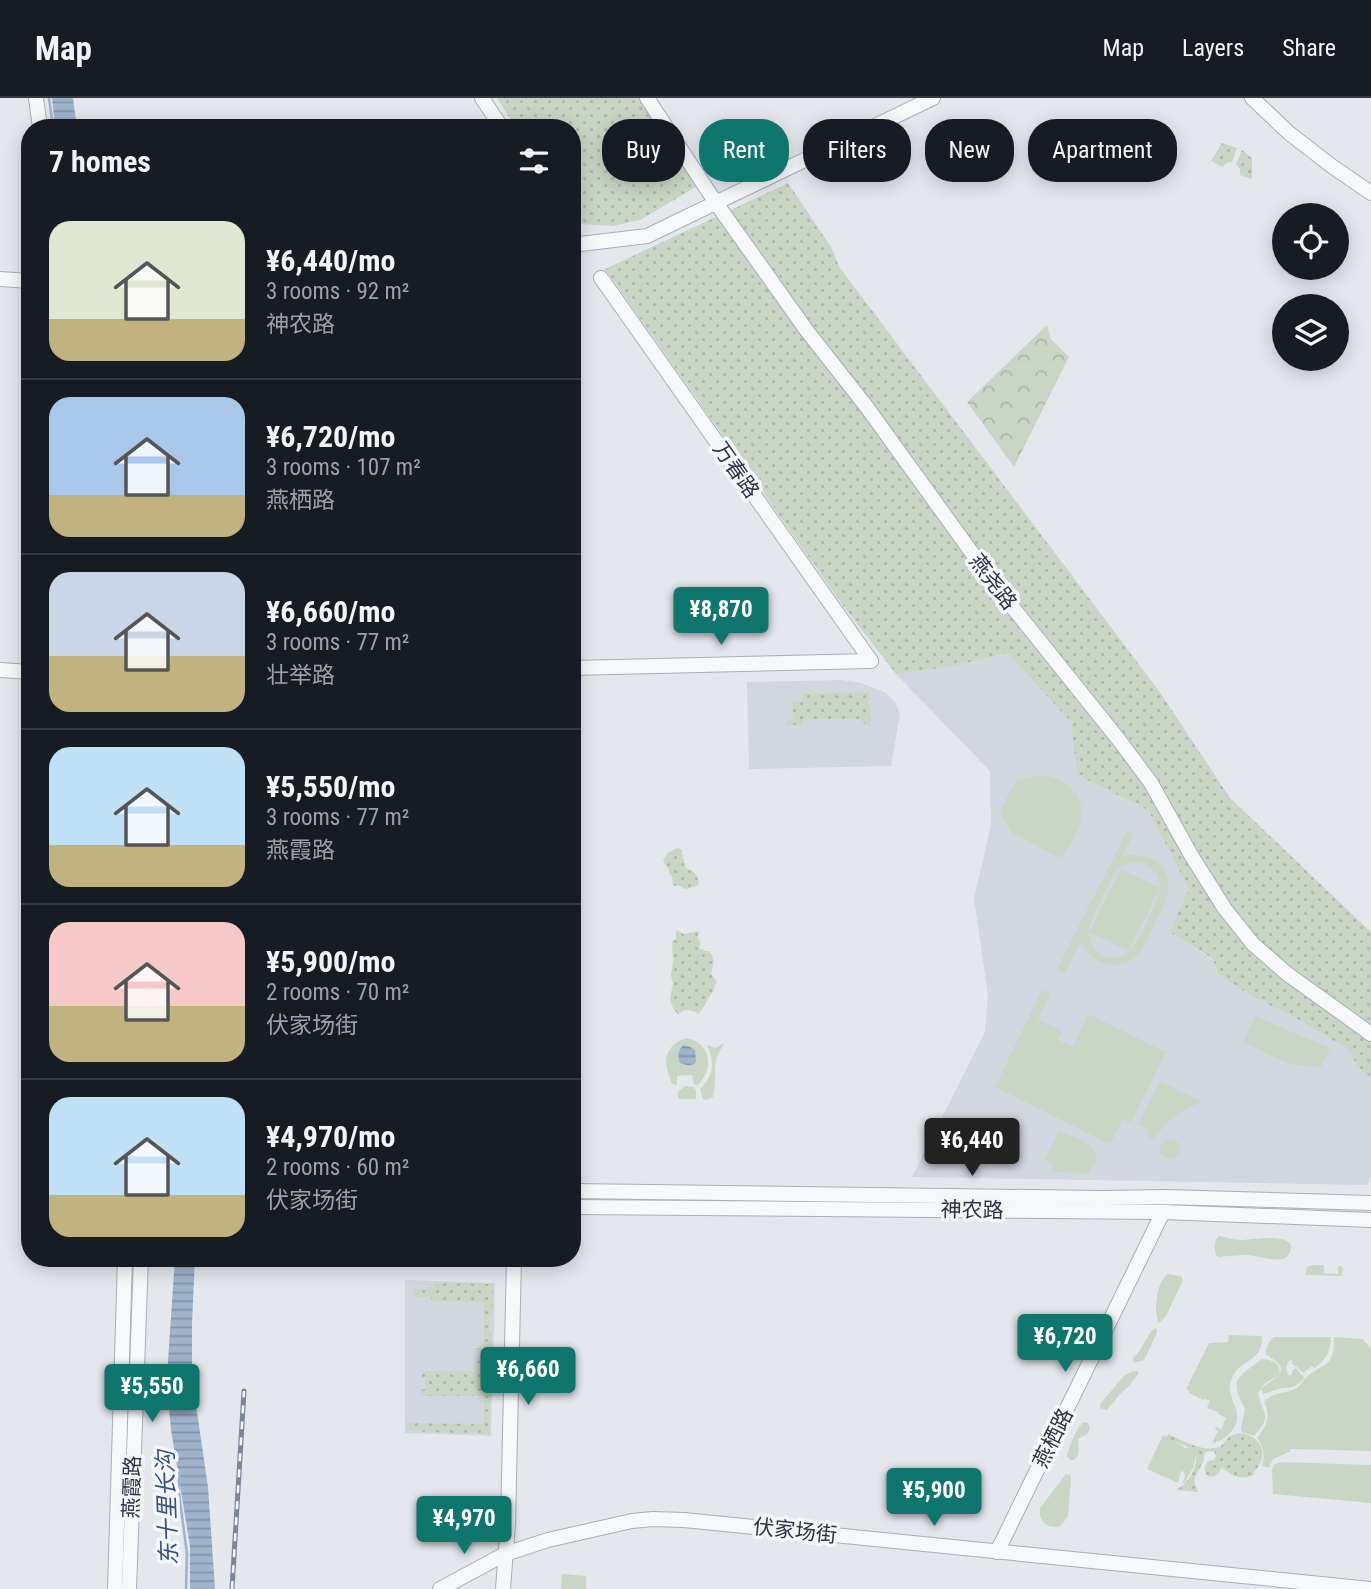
<!DOCTYPE html>
<meta charset="utf-8">
<style>
:root{--surface:#171b24;--page:#20242c;--text:#f1f3f6;--muted:#9ea1a6;--line:#363941;--accent:#0f766e}
body{margin:0;font-family:"Roboto Condensed","Noto Sans SC",sans-serif;background:var(--page);color:var(--text);height:100vh;display:flex;flex-direction:column;font-size:26px;white-space:nowrap}
*{box-sizing:border-box;margin:0}
p{font-size:23px;color:var(--muted)}
.icon{flex:none;width:38px;height:38px;fill:none;stroke:currentColor;stroke-width:2;stroke-linecap:round;stroke-linejoin:round}
.map{position:relative;flex:1;overflow:hidden}
.details{position:absolute;left:21px;top:21px;width:560px;height:1148px;display:flex;flex-direction:column;background:var(--surface);border-radius:28px;box-shadow:0 4px 18px #0003}
.details>*{flex:none}
.guide{position:absolute;left:602px;top:21px;width:663px;height:63px;display:flex;gap:14px}
.controls{position:absolute;left:1272px;top:105px;display:grid;gap:14px}
.controls a{display:grid;place-items:center;width:77px;height:77px;border-radius:50%;background:var(--surface);box-shadow:0 4px 18px #0003;font-size:35px}
.price{position:absolute;translate:-50% -60px;padding:0 16px;border-radius:7px;background:var(--accent);color:#fff;font-size:23px;line-height:46px;filter:drop-shadow(0 2px 4px #0008)}
.price::after{content:'';position:absolute;left:50%;top:42px;width:21px;height:16px;margin-left:-10px;background:inherit;clip-path:polygon(0 0,100% 0,50% 100%)}
.price.active{background:#222;color:#fff}
ul{padding:0;list-style:none}
li{display:flex;align-items:center;gap:21px;height:175px;padding:0 28px}
li+li{border-top:2px solid var(--line)}
li span{display:grid;place-items:center;flex:none;width:196px;height:140px;border-radius:21px;color:#555}
li>.icon{margin-inline-start:auto}
span .icon{width:84px;height:84px;fill:#fffc;stroke-width:1}
li b{font-size:30px}
h2{display:flex;justify-content:space-between;align-items:center;height:84px;padding:0 28px;font-size:30px}
.chip{padding:0 24px;border-radius:28px;background:var(--surface);box-shadow:0 4px 18px #0003;font-size:24px;line-height:63px}
.chip.active{background:var(--accent);color:#fff}
header{display:flex;align-items:center;gap:42px;box-sizing:border-box;height:98px;padding:0 35px;background:var(--surface);border-bottom:2px solid var(--line)}
header strong{font-size:33px}
nav{display:flex;gap:38px;margin-inline-start:auto;font-size:24px}
.map>svg:first-child{display:block}
.built{fill:#d2d6de}
.grass{fill:#c9d6c5;fill-rule:evenodd}
.forest{fill:url(#forest-crowns)}
.park{fill:url(#park-dots)}
.water{fill:url(#water-rules)}
.lines{fill:none;stroke-linecap:round;stroke-linejoin:round}
.stream{stroke:#9fb4cc;stroke-width:2.5}
.minor-casing{stroke:#a9aeb7;stroke-width:16}
.minor{stroke:#f7f8fa;stroke-width:14}
.rail-casing{stroke:#7d8696;stroke-width:5}
.rail{stroke:#f4f6f9;stroke-width:2.5;stroke-dasharray:8;stroke-linecap:butt}
.labels{text-anchor:middle;stroke-width:7;stroke-linejoin:round;paint-order:stroke}
.street-label{font-size:21px;fill:#2b3445;stroke:#f4f6f9}
.water-label{font-size:23px;font-style:italic;fill:#34527a;stroke:#f4f6f9}
</style>
<header>
<strong>Map</strong>
<nav><a>Map</a><a>Layers</a><a>Share</a></nav>
</header>
<div class="map">
<svg width="1371" height="1491" viewBox="0 0 1371 1491">
<defs>
<pattern id="forest-crowns" width="20" height="18" patternUnits="userSpaceOnUse" patternTransform="scale(1.75)"><rect width="20" height="18" fill="#c9d6c5"/><path d="M2 6a3 3 0 1 1 6 0M12 15a3 3 0 1 1 6 0" fill="none" stroke="#adb8ab"/></pattern>
<pattern id="park-dots" width="8" height="8" patternUnits="userSpaceOnUse" patternTransform="scale(1.75)"><rect width="8" height="8" fill="#c9d6c5"/><path d="M2 2h.1M6 6h.1" fill="none" stroke="#adb8ab" stroke-width="1.8" stroke-linecap="round"/></pattern>
<pattern id="water-rules" width="6" height="5" patternUnits="userSpaceOnUse" patternTransform="scale(1.75)"><rect width="6" height="5" fill="#9fb4cc"/><path d="M0 2.5h6" fill="none" stroke="#8293a7"/></pattern>
</defs>
<rect width="100%" height="100%" fill="#e4e7ec"/>
<g class="built">
<path d="M 1007,555 L 1071,624 L 1077,677 L 1148,712 L 1190,791 L 1169,834 L 1213,862 L 1218,877 L 1250,897 L 1299,922 L 1346,950 L 1362,974 L 1371,979 L 1371,1079 L 1367,1087 L 912,1079 L 985,934 L 988,897 L 974,800 L 991,727 L 990,673 L 896,576 L 954,568 Z"/>
<path d="M 842,582 L 861,585 L 886,595 L 895,604 L 900,616 L 891,668 L 749,671 L 747,584 Z"/>
<path d="M 405,1182 L 495,1185 L 491,1338 L 405,1335 Z"/>
</g>
<g class="grass">
<path d="M 1039,677 C 1061,677 1086,695 1081,720 C 1079,734 1069,750 1060,760 L 1012,735 L 1000,713 L 1016,683 Z"/>
<path d="M 1127,733 L 1133,736 L 1123,758 C 1147,753 1173,765 1168,794 C 1167,806 1158,818 1153,829 C 1148,840 1143,854 1133,861 C 1113,876 1090,863 1081,843 L 1065,875 L 1057,871 ZM 1135,764 C 1150,766 1160,775 1160,790 L 1121,771 L 1089,834 L 1128,853 L 1160,790 L 1159,796 C 1153,809 1139,846 1128,854 C 1107,871 1083,849 1090,825 L 1115,775 L 1124,767 Z"/>
<path d="M 1042,892 L 1050,896 L 1038,921 L 1062,933 L 1058,942 L 1073,948 L 1088,916 L 1166,954 L 1131,1024 L 1123,1021 L 1110,1046 L 995,989 Z"/>
<path d="M 1255,918 L 1330,950 L 1321,969 L 1289,966 L 1243,944 Z"/>
<path d="M 686,940 C 712,945 714,971 698,987 L 694,986 L 692,977 L 677,978 L 677,987 L 672,986 C 664,965 661,950 686,940 Z"/>
<path d="M 725,945 C 710,963 718,977 713,999 L 706,1002 L 703,1001 L 700,991 C 714,978 715,964 707,947 L 715,950 Z"/>
<path d="M 1160,983 L 1203,1004 C 1177,1013 1171,1021 1153,1041 L 1147,1038 L 1149,1032 L 1138,1026 Z"/>
<path d="M 685,988 L 693,989 L 696,992 L 696,1001 L 678,1001 L 678,994 Z"/>
<path d="M 1059,1033 C 1077,1041 1097,1043 1097,1067 L 1091,1067 L 1090,1075 L 1053,1074 L 1051,1066 L 1045,1061 Z"/>
<circle cx="1170" cy="1051" r="10"/>
<path d="M 1219,1138 C 1226,1139 1233,1142 1241,1142 C 1249,1142 1302,1132 1289,1156 C 1283,1168 1257,1157 1247,1157 C 1238,1157 1228,1158 1219,1159 L 1216,1157 C 1214,1151 1214,1142 1219,1138 Z"/>
<path d="M 1312,1167 L 1324,1167 L 1324,1175 L 1338,1176 L 1338,1168 L 1341,1168 L 1343,1171 L 1342,1178 L 1305,1177 L 1307,1169 Z"/>
<path d="M 1168,1176 L 1181,1178 L 1183,1182 L 1166,1218 L 1159,1225 C 1153,1214 1156,1184 1168,1176 Z"/>
<path d="M 1155,1230 L 1157,1231 L 1157,1235 L 1144,1262 L 1134,1265 L 1133,1260 C 1143,1252 1145,1238 1155,1230 Z"/>
<path d="M 1229,1237 L 1260,1238 L 1262,1239 C 1263,1265 1237,1262 1231,1282 C 1224,1302 1248,1313 1231,1334 C 1224,1341 1221,1343 1212,1345 L 1218,1333 L 1215,1331 L 1216,1329 L 1221,1331 L 1226,1320 L 1218,1316 L 1218,1314 L 1207,1310 L 1210,1303 L 1205,1301 L 1203,1302 L 1189,1295 L 1189,1293 L 1186,1291 L 1209,1245 L 1228,1244 Z"/>
<path d="M 1274,1239 L 1331,1239 C 1329,1255 1328,1261 1314,1270 L 1312,1268 L 1303,1275 L 1297,1269 L 1292,1266 L 1292,1262 L 1289,1263 C 1287,1267 1284,1272 1289,1277 L 1291,1277 L 1293,1272 L 1296,1270 L 1304,1280 C 1292,1294 1288,1287 1275,1292 C 1271,1293 1267,1295 1263,1296 L 1261,1291 C 1276,1277 1296,1274 1265,1256 L 1269,1244 Z"/>
<path d="M 1334,1239 L 1363,1241 L 1371,1251 L 1371,1353 L 1291,1351 L 1289,1354 L 1273,1361 L 1269,1370 L 1262,1368 C 1265,1357 1264,1349 1257,1340 C 1267,1327 1271,1319 1264,1304 C 1273,1294 1284,1296 1295,1291 C 1301,1288 1302,1283 1307,1279 C 1313,1272 1325,1269 1330,1262 C 1334,1256 1334,1246 1334,1239 Z"/>
<path d="M 1262,1261 C 1272,1262 1282,1265 1279,1277 L 1265,1285 L 1258,1295 C 1263,1317 1273,1317 1254,1338 L 1242,1334 L 1241,1330 L 1245,1311 C 1229,1280 1237,1280 1262,1261 Z"/>
<path d="M 1133,1273 L 1138,1273 L 1138,1276 L 1129,1288 L 1121,1295 L 1107,1312 L 1100,1310 L 1100,1306 L 1124,1278 Z"/>
<path d="M 1083,1324 L 1088,1325 L 1090,1331 L 1087,1336 L 1078,1341 C 1078,1349 1081,1357 1074,1362 L 1070,1362 L 1067,1358 C 1070,1346 1075,1334 1083,1324 Z"/>
<path d="M 1163,1337 L 1187,1351 L 1189,1346 L 1197,1353 L 1193,1370 L 1184,1386 L 1183,1384 L 1185,1379 L 1184,1374 L 1181,1373 L 1178,1385 L 1147,1371 Z"/>
<path d="M 1279,1364 L 1371,1367 L 1371,1405 L 1273,1396 L 1272,1372 L 1274,1367 Z"/>
<path d="M 1066,1376 L 1070,1377 L 1071,1381 L 1068,1419 L 1060,1428 C 1047,1431 1038,1423 1040,1410 Z"/>
<path d="M 562,1476 L 586,1478 L 586,1491 L 561,1491 Z"/>
</g>
<path class="forest" d="M 1047,227 L 1051,241 L 1069,259 L 1014,369 L 967,304 Z"/>
<g class="park">
<path d="M 497,0 L 651,0 L 645,4 L 696,89 L 642,121 L 614,128 L 581,126 L 572,115 L 572,30 L 516,30 Z"/>
<path d="M 1222,45 L 1237,50 L 1232,64 L 1228,64 L 1222,69 L 1211,63 Z"/>
<path d="M 1242,52 L 1252,60 L 1252,81 L 1240,77 L 1240,71 L 1236,66 Z"/>
<path d="M 788,85 L 831,149 L 840,170 L 1159,593 L 1230,700 L 1371,834 L 1371,979 L 1362,974 L 1346,950 L 1299,922 L 1250,897 L 1218,877 L 1213,861 L 1169,834 L 1189,791 L 1148,712 L 1077,677 L 1071,624 L 1007,555 L 954,568 L 896,576 L 844,509 L 605,171 Z"/>
<path d="M 869,594 L 869,600 L 867,604 L 870,607 L 871,629 L 863,625 L 862,621 L 803,621 L 803,627 L 786,627 L 786,623 L 793,622 L 792,603 L 802,603 L 802,596 Z"/>
<path d="M 677,750 L 681,751 L 686,770 C 694,773 701,779 698,788 L 685,791 L 678,787 L 673,788 L 672,778 L 670,777 L 669,772 L 663,763 L 667,755 Z"/>
<path d="M 676,832 L 684,836 L 699,833 L 698,840 L 701,845 L 699,850 L 705,853 L 709,853 C 715,861 714,865 711,875 L 717,884 L 714,888 L 714,893 C 706,899 707,909 698,916 C 690,911 684,910 678,917 L 673,910 L 670,901 L 673,885 L 671,878 L 673,863 L 672,843 L 676,841 Z"/>
<path d="M 434,1185 L 493,1186 L 493,1216 L 489,1217 L 489,1233 L 492,1234 L 492,1265 L 488,1271 L 486,1288 L 490,1295 L 490,1336 L 422,1334 L 422,1332 L 406,1332 L 406,1325 L 484,1326 L 484,1298 L 421,1298 L 421,1292 L 425,1291 L 425,1280 L 422,1280 L 422,1273 L 474,1273 L 475,1263 L 484,1262 L 484,1255 L 475,1255 L 475,1250 L 484,1250 L 484,1204 L 432,1203 L 431,1199 L 414,1199 L 414,1191 L 426,1191 L 427,1189 L 434,1189 Z"/>
<path d="M 1240,1335 C 1263,1338 1270,1359 1253,1375 L 1254,1377 C 1242,1382 1231,1379 1222,1369 C 1220,1372 1219,1376 1216,1377 C 1206,1383 1201,1371 1208,1363 L 1214,1362 L 1216,1358 L 1214,1353 L 1205,1354 L 1203,1364 L 1194,1382 L 1198,1394 L 1175,1392 C 1189,1387 1200,1366 1195,1352 L 1166,1340 L 1168,1336 C 1186,1344 1200,1354 1220,1349 L 1230,1338 Z"/>
</g>
<g class="water">
<path d="M 52,0 L 73,0 L 77,30 L 55,30 Z"/>
<path d="M 683,947 L 690,949 L 695,952 L 696,964 C 692,969 686,967 680,965 C 677,958 678,953 683,947 Z"/>
<path d="M 175,1160 L 195,1160 L 192,1226 L 192,1280 L 208,1389 L 215,1491 L 190,1491 L 190,1448 L 171,1332 L 169,1308 L 168,1263 Z"/>
</g>
<g class="lines">
<g class="stream">
<path d="M 49,0 L 53,30"/>
<path d="M 179,1376 L 179,1395 L 187,1456 L 186,1491"/>
</g>
<defs>
<g id="minor">
<path d="M 36,0 L 40,30"/>
<path d="M 482,0 L 502,30"/>
<path d="M 647,0 L 716,105 L 807,233 L 866,308 L 998,491 L 1119,642 L 1151,685 L 1191,757 L 1225,811 L 1253,846 L 1286,875 L 1371,936"/>
<path d="M 1252,0 L 1289,35 L 1333,69 L 1371,95"/>
<path d="M 572,147 L 647,138 L 933,0"/>
<path d="M 601,180 L 871,563"/>
<path d="M 0,181 L 30,183"/>
<path d="M 572,570 L 871,563"/>
<path d="M 0,572 L 30,574"/>
<path d="M 572,1093 L 1101,1100 L 1166,1099 L 1371,1105"/>
<path d="M 572,1109 L 1163,1114 L 1371,1122"/>
<path d="M 997,1454 L 1163,1114"/>
<path d="M 115,1491 L 125,1160"/>
<path d="M 129,1491 L 141,1160"/>
<path d="M 440,1491 L 505,1456 L 548,1442 L 632,1423 L 653,1421 L 684,1422 L 1371,1491"/>
<path d="M 503,1491 L 508,1425 L 514,1160"/>
</g>
</defs>
<use href="#minor" class="minor-casing"/>
<use href="#minor" class="minor"/>
<defs>
<path id="rail" d="M 232,1491 L 244,1293"/>
</defs>
<use href="#rail" class="rail-casing"/>
<use href="#rail" class="rail"/>
</g>
<g class="labels">
<g class="street-label">
<text transform="translate(736 372) rotate(55)" y="7">万春路</text>
<text transform="translate(993 484) rotate(53)" y="7">燕尧路</text>
<text transform="translate(972 1112) rotate(1)" y="7">神农路</text>
<text transform="translate(1053 1340) rotate(-64)" y="7">燕栖路</text>
<text transform="translate(132 1389) rotate(-88)" y="7">燕霞路</text>
<text transform="translate(795 1433) rotate(6)" y="7">伏家场街</text>
</g>
<g class="water-label">
<text transform="translate(167 1410) rotate(-92)" y="8">东十里长沟</text>
</g>
</g>
</svg>
<div class="controls">
<a><svg class="icon" aria-label="locate" viewBox="0 0 24 24"><circle cx="12" cy="12" r="6"/><path d="M12 2v4M12 18v4M2 12h4M18 12h4"/></svg></a>
<a><svg class="icon" aria-label="layers" viewBox="0 0 24 24"><path d="M12 4l9 5-9 5-9-5zM3 14l9 5 9-5"/></svg></a>
</div>
<b class="price" style="left:721px;top:549px">¥8,870</b>
<b class="price active" style="left:972px;top:1080px">¥6,440</b>
<b class="price" style="left:1065px;top:1276px">¥6,720</b>
<b class="price" style="left:528px;top:1309px">¥6,660</b>
<b class="price" style="left:152px;top:1326px">¥5,550</b>
<b class="price" style="left:934px;top:1430px">¥5,900</b>
<b class="price" style="left:464px;top:1458px">¥4,970</b>
<div class="guide">
<a class="chip">Buy</a>
<a class="chip active">Rent</a>
<a class="chip">Filters</a>
<a class="chip">New</a>
<a class="chip">Apartment</a>
</div>
<section class="details">
<h2>7 homes<svg class="icon" aria-label="filters" viewBox="0 0 24 24"><path d="M4 7h16M4 17h16"/><circle cx="9" cy="7" r="2"/><circle cx="15" cy="17" r="2"/></svg></h2>
<ul>
<li><span style="background:linear-gradient(#dfe7d0 70%,#c2b280 0)"><svg class="icon" aria-label="home" viewBox="0 0 24 24"><path d="M3 11l9-7 9 7M6 9v11h12V9"/></svg></span><div><b>¥6,440/mo</b><p>3 rooms · 92 m²</p><p>神农路</p></div></li>
<li><span style="background:linear-gradient(#a9c7e8 70%,#c2b280 0)"><svg class="icon" aria-label="home" viewBox="0 0 24 24"><path d="M3 11l9-7 9 7M6 9v11h12V9"/></svg></span><div><b>¥6,720/mo</b><p>3 rooms · 107 m²</p><p>燕栖路</p></div></li>
<li><span style="background:linear-gradient(#c9d6e8 60%,#c2b280 0)"><svg class="icon" aria-label="home" viewBox="0 0 24 24"><path d="M3 11l9-7 9 7M6 9v11h12V9"/></svg></span><div><b>¥6,660/mo</b><p>3 rooms · 77 m²</p><p>壮举路</p></div></li>
<li><span style="background:linear-gradient(#bfe0f5 70%,#c2b280 0)"><svg class="icon" aria-label="home" viewBox="0 0 24 24"><path d="M3 11l9-7 9 7M6 9v11h12V9"/></svg></span><div><b>¥5,550/mo</b><p>3 rooms · 77 m²</p><p>燕霞路</p></div></li>
<li><span style="background:linear-gradient(#f6c9c9 60%,#c2b280 0)"><svg class="icon" aria-label="home" viewBox="0 0 24 24"><path d="M3 11l9-7 9 7M6 9v11h12V9"/></svg></span><div><b>¥5,900/mo</b><p>2 rooms · 70 m²</p><p>伏家场街</p></div></li>
<li><span style="background:linear-gradient(#bfe0f5 70%,#c2b280 0)"><svg class="icon" aria-label="home" viewBox="0 0 24 24"><path d="M3 11l9-7 9 7M6 9v11h12V9"/></svg></span><div><b>¥4,970/mo</b><p>2 rooms · 60 m²</p><p>伏家场街</p></div></li>
</ul>
</section>
</div>
